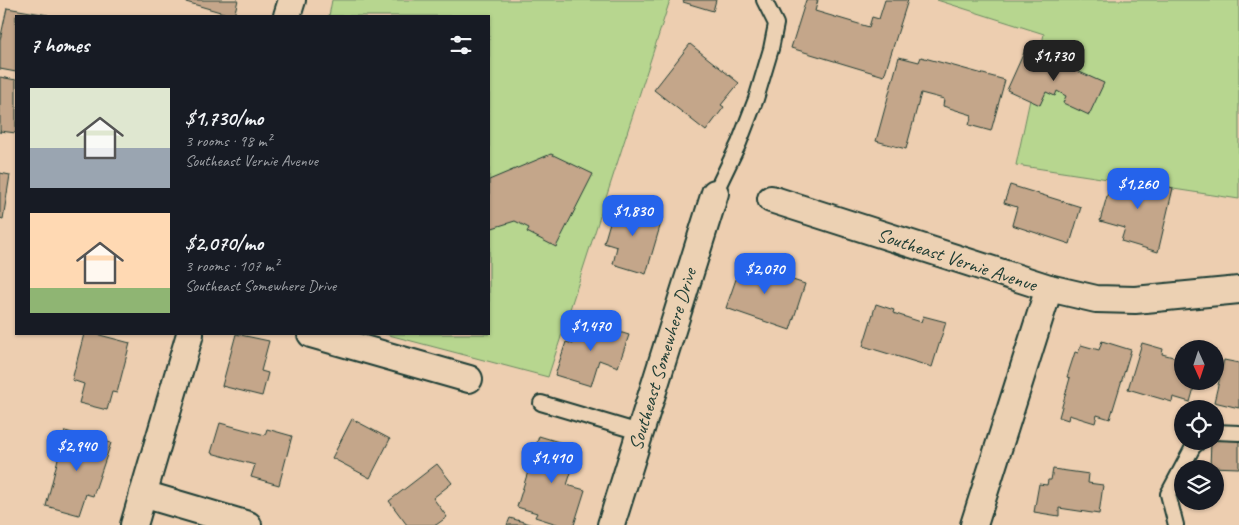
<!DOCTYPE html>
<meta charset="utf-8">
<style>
:root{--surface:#171b24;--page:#242831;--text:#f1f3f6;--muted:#9ea1a6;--accent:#2563eb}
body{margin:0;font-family:Caveat,sans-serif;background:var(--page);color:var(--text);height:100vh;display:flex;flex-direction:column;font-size:19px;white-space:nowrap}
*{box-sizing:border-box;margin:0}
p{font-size:16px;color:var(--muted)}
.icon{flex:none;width:28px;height:28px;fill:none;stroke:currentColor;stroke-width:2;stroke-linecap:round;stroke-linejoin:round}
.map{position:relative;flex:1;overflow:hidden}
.panel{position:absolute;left:15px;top:15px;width:475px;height:320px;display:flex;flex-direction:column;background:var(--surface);border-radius:0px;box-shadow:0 1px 4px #0004}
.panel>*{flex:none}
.needle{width:32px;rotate:177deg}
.controls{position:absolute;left:1174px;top:340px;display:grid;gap:10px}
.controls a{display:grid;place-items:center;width:50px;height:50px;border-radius:50%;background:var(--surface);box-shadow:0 1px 4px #0004;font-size:25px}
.price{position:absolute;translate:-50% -42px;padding:0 11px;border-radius:10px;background:var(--accent);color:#fff;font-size:16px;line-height:32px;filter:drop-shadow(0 1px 2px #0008)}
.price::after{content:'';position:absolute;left:50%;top:30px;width:15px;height:11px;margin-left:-8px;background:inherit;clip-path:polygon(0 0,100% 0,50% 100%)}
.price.current{background:#222;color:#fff}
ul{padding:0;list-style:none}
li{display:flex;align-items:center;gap:15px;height:125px;padding:0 15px}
li span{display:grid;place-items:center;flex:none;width:140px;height:100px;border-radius:0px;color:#555}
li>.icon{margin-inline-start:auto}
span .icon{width:60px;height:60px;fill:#fffc;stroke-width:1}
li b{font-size:21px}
h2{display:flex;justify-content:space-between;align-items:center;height:60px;padding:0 15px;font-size:21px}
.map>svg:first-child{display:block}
.green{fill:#b7d68f;stroke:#6b8a62}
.building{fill:#c4a68a;stroke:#1f3d34}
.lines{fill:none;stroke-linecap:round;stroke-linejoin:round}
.service-casing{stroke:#1f3d34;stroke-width:18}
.minor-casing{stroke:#1f3d34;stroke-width:30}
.service{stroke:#ecd1b3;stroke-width:14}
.minor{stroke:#ecd1b3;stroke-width:26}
.labels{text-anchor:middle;stroke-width:4;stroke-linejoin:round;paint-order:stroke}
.street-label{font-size:20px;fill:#1f3d34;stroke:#ecd1b3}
</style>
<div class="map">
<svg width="1239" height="525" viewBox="0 0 1239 525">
<rect width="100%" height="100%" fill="#edceb0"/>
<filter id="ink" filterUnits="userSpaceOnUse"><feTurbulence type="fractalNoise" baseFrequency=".02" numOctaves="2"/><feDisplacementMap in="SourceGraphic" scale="10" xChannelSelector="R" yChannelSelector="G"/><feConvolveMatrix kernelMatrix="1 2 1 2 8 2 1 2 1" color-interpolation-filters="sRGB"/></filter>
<g filter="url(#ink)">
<g class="green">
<path d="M 332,0 L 670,0 L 548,377 L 385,334 L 489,334 L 489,16 L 329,16 Z"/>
<path d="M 937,0 L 1239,0 L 1239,199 L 1016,165 L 1044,34 Z"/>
</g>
<g class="building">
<path d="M 187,0 L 238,0 L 234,16 L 186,2 Z"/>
<path d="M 684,0 L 716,0 L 713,11 L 683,2 Z"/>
<path d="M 806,0 L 818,0 L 815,11 L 869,27 L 872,17 L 879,19 L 885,0 L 908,0 L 884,76 L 791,48 Z"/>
<path d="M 7,8 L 48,15 L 16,16 L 16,72 L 0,69 L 0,40 Z"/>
<path d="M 690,44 L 739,83 L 721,105 L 724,107 L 706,131 L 654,90 Z"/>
<path d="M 1026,48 L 1104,83 L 1089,115 L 1063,103 L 1066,96 L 1057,91 L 1055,96 L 1046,92 L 1040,105 L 1007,90 Z"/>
<path d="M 899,57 L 919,62 L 921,57 L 1005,80 L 991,131 L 969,125 L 972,115 L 943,106 L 944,99 L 921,93 L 906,149 L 876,141 Z"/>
<path d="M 0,77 L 16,80 L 16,133 L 0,131 L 0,133 Z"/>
<path d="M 551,154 L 593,174 L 556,247 L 527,232 L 529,228 L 515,221 L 489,229 L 489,180 Z"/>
<path d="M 1114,171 L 1173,188 L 1158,252 L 1121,241 L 1125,228 L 1100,221 Z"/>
<path d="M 0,173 L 10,175 L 3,219 L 0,218 Z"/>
<path d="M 1010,185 L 1081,207 L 1070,244 L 1012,225 L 1017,207 L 1004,203 Z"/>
<path d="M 625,201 L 656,210 L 653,220 L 661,223 L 646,274 L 613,264 L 617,247 L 604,243 L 613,212 L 621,214 Z"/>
<path d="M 743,259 L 769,268 L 768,272 L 805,284 L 790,330 L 726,308 Z"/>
<path d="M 876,304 L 894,310 L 893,313 L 921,322 L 923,316 L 946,322 L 932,367 L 863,346 Z"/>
<path d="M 580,320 L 629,335 L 618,367 L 599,360 L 591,386 L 555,375 L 566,342 L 573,344 Z"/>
<path d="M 84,334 L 96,334 L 130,343 L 117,393 L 112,392 L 107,410 L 79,403 L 84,384 L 72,380 Z"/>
<path d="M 236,334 L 269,341 L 261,371 L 268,373 L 262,396 L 222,386 Z"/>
<path d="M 1102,341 L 1131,350 L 1110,419 L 1097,415 L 1095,423 L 1069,415 L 1068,420 L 1059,417 L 1070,378 L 1067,377 L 1075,352 L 1078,353 L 1081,345 L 1099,350 Z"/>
<path d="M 1142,343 L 1163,349 L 1162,354 L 1177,358 L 1175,366 L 1182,368 L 1182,381 L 1196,381 L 1190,402 L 1173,397 L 1172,402 L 1128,389 Z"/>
<path d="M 1224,360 L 1239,363 L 1239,408 L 1214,402 Z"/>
<path d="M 352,419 L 390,439 L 370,478 L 332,458 Z"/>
<path d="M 220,423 L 265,435 L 267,429 L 292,436 L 279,485 L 251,477 L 255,465 L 211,453 Z"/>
<path d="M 65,431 L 111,443 L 93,496 L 86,494 L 79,515 L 46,506 Z"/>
<path d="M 539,436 L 579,448 L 567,485 L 585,490 L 574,525 L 560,525 L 535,517 L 537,513 L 517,507 Z"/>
<path d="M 1215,439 L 1239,439 L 1239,468 L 1210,467 L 1211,441 L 1215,441 Z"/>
<path d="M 437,464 L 452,483 L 433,498 L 447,517 L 436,525 L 407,525 L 389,501 Z"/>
<path d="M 1053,469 L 1089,474 L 1088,483 L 1103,485 L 1099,514 L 1059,508 L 1059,516 L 1034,512 L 1039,484 L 1047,485 L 1048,480 L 1051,480 Z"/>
<path d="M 510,518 L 534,525 L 507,525 Z"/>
</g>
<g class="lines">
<defs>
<g id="service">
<path d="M 715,193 L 739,143 L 756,99 L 771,49 L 776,24 L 764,0"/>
<path d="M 541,403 L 639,432"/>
<path d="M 1215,432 L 1239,433"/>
<path d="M 1176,525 L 1168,494 L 1193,447 L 1200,441"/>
</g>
<g id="minor">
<path d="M 287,16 L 292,0"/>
<path d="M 771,199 L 1049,288 L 1096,299 L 1135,300 L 1239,290"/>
<path d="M 311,334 L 469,379"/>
<path d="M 143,494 L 248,525"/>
<path d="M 134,525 L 190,334"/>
<path d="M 611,525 L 715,193"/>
<path d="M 974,525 L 1049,288"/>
</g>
</defs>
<use href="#service" class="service-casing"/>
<use href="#minor" class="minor-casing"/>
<use href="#service" class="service"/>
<use href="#minor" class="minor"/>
</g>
</g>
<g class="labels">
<g class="street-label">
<text transform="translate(957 259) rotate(18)" y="7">Southeast Vernie Avenue</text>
<text transform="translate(662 359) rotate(-73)" y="7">Southeast Somewhere Drive</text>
</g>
</g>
</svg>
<div class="controls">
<a><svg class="needle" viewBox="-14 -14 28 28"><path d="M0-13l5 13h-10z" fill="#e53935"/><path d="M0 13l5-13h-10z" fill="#9ea1a6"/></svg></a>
<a><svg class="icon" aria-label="locate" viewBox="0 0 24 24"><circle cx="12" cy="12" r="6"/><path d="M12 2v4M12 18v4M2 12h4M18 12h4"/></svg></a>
<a><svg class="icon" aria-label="layers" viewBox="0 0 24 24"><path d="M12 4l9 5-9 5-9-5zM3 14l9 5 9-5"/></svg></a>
</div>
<b class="price current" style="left:1054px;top:82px">$1,730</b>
<b class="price" style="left:1138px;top:210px">$1,260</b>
<b class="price" style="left:633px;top:237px">$1,830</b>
<b class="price" style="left:765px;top:295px">$2,070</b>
<b class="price" style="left:591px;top:352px">$1,470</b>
<b class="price" style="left:77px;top:472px">$2,940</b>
<b class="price" style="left:552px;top:484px">$1,410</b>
<section class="panel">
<h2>7 homes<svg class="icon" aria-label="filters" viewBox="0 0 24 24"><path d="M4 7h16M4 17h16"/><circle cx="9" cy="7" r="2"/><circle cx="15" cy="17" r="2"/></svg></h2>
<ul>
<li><span style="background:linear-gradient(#dfe7d0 60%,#9aa5b1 0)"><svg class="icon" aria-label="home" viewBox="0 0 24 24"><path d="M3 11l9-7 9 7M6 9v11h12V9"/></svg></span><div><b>$1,730/mo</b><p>3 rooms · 98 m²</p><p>Southeast Vernie Avenue</p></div></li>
<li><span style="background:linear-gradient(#ffd9b3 75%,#8fb573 0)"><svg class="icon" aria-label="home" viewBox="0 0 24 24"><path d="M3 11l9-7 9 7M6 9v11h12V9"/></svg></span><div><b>$2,070/mo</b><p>3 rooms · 107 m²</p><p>Southeast Somewhere Drive</p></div></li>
</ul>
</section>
</div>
